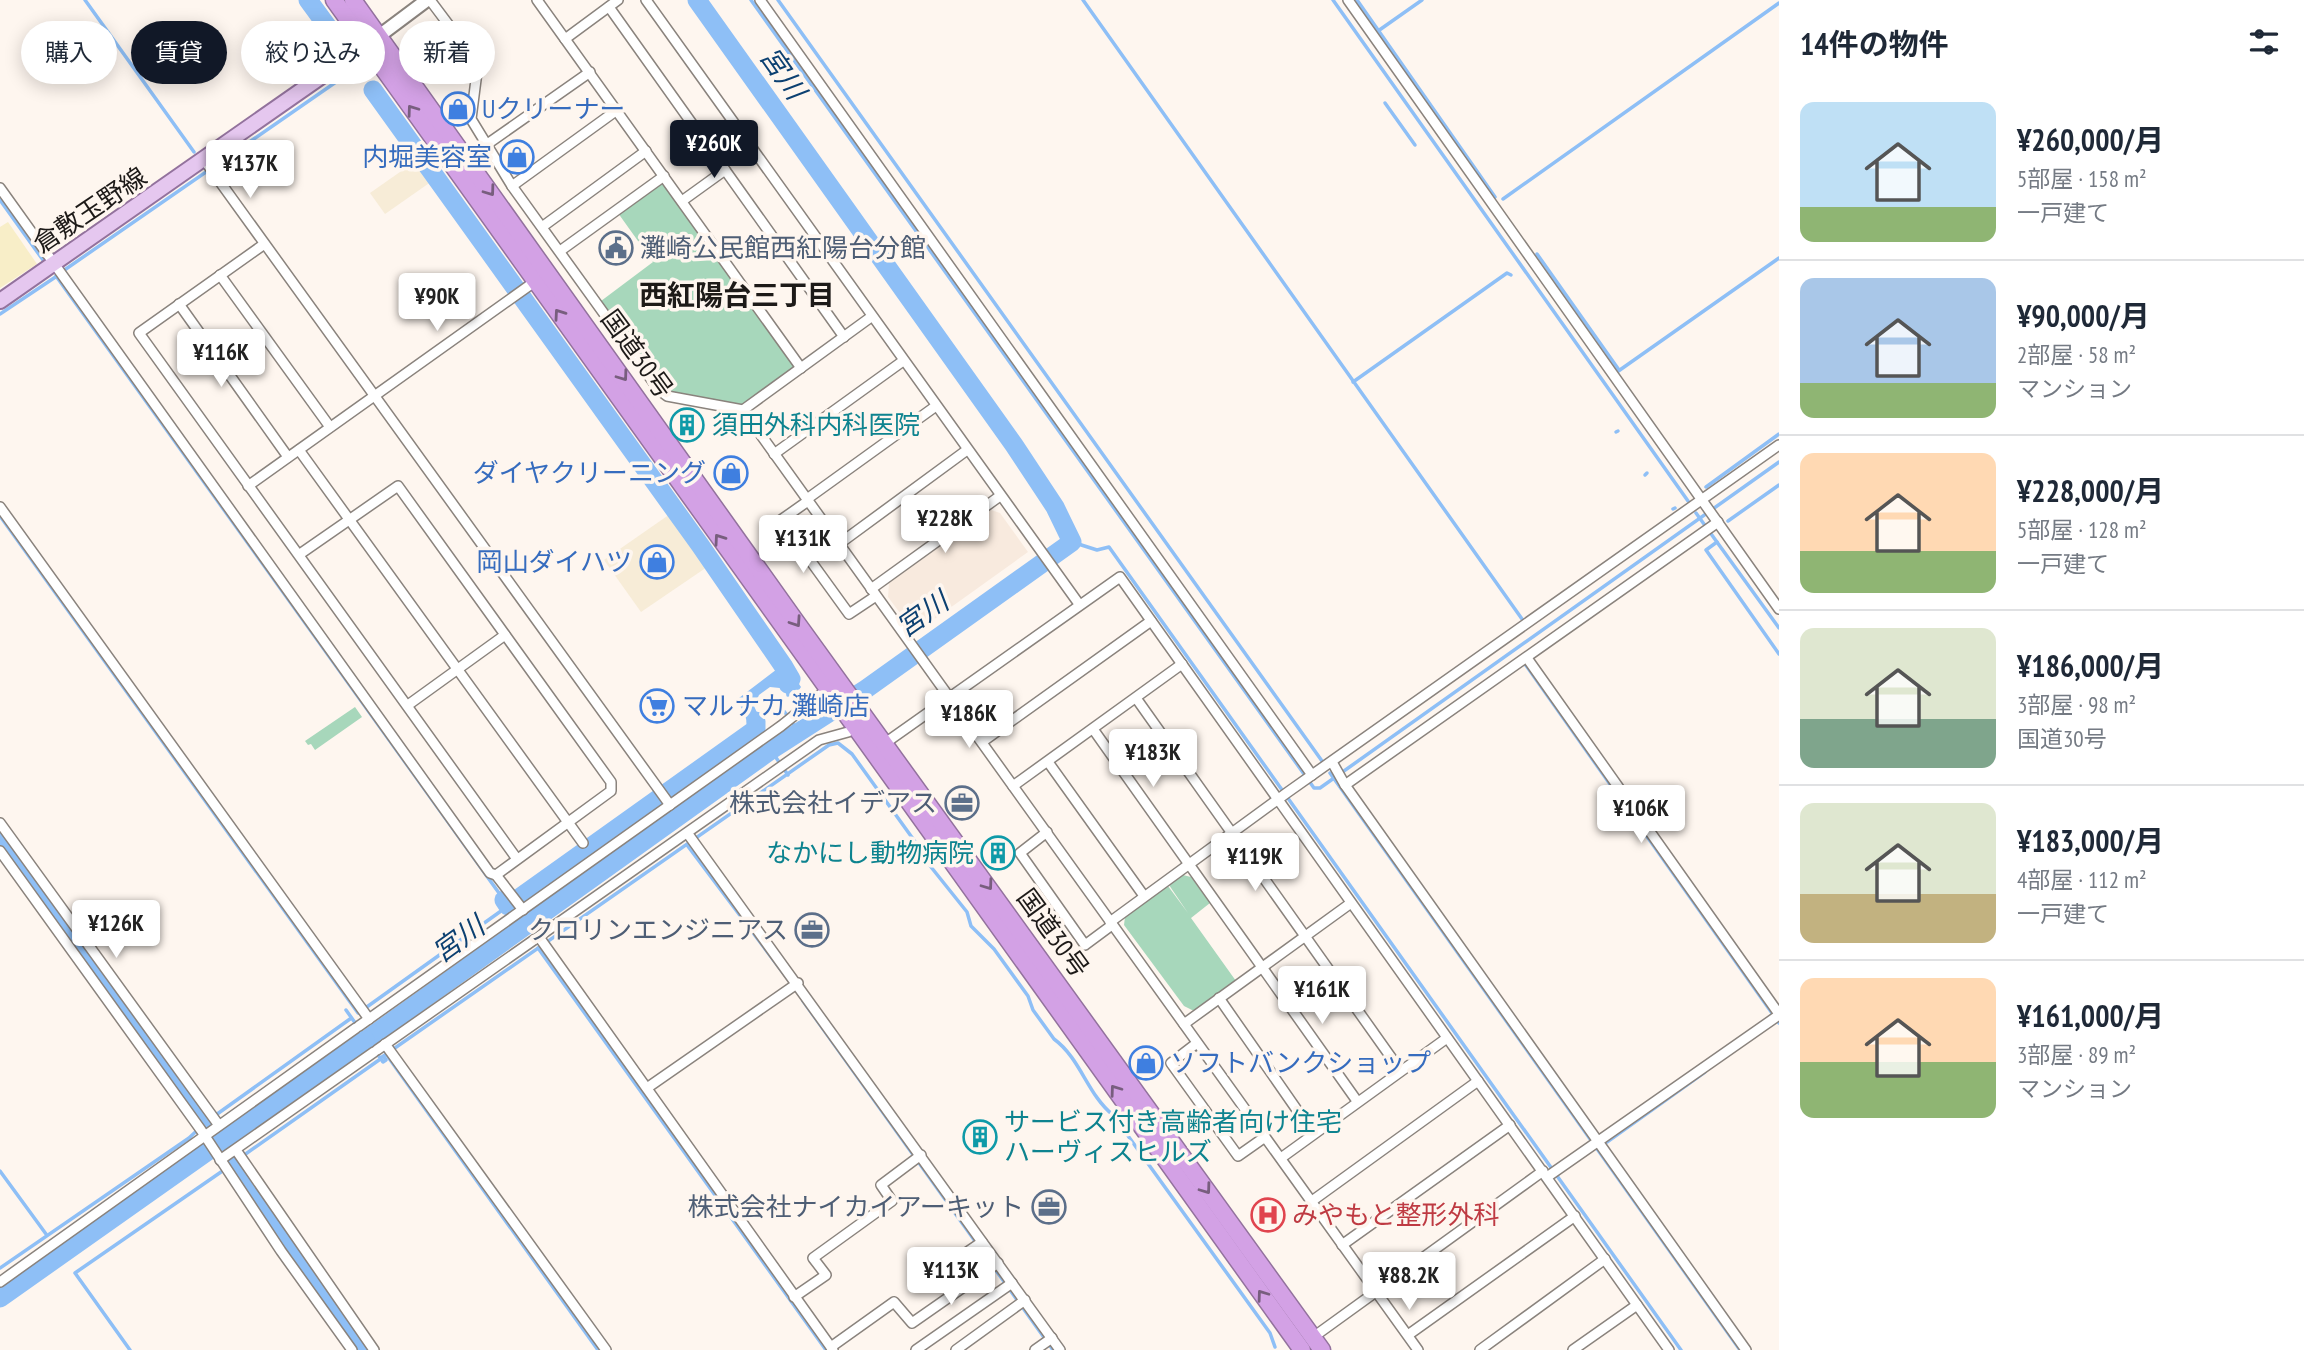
<!DOCTYPE html>
<html lang="ja">
<meta charset="utf-8">
<style>
:root{--surface:#fff;--page:#f2f2f3;--text:#1f2937;--muted:#747a83;--line:#e0e1e3;--accent:#111827}
body{margin:0;font-family:"PT Sans Narrow","Noto Sans JP",sans-serif;background:var(--page);color:var(--text);height:100vh;display:flex;flex-direction:column;font-size:26px;white-space:nowrap}
*{box-sizing:border-box;margin:0}
p{font-size:23px;color:var(--muted)}
.icon{flex:none;width:38px;height:38px;fill:none;stroke:currentColor;stroke-width:2;stroke-linecap:round;stroke-linejoin:round}
.map{position:relative;flex:1;overflow:hidden}
.sheet{display:flex;flex-direction:column;background:var(--surface);width:525px}
.sheet>*{flex:none}
.hud{position:absolute;left:21px;top:21px;width:665px;height:63px;display:flex;gap:14px}
.price{position:absolute;translate:-50% -60px;padding:0 16px;border-radius:7px;background:#fff;color:#222;font-size:23px;line-height:46px;filter:drop-shadow(0 2px 4px #0008)}
.price::after{content:'';position:absolute;left:50%;top:42px;width:21px;height:16px;margin-left:-10px;background:inherit;clip-path:polygon(0 0,100% 0,50% 100%)}
.price.selected{background:var(--accent);color:#fff}
ul{padding:0;list-style:none}
li{display:flex;align-items:center;gap:21px;height:175px;padding:0 21px}
li+li{border-top:2px solid var(--line)}
li span{display:grid;place-items:center;flex:none;width:196px;height:140px;border-radius:14px;color:#555}
li>.icon{margin-inline-start:auto}
span .icon{width:84px;height:84px;fill:#fffc;stroke-width:1}
li b{font-size:30px}
h2{display:flex;justify-content:space-between;align-items:center;height:84px;padding:0 21px;font-size:30px}
.chip{padding:0 24px;border-radius:32px;background:var(--surface);box-shadow:0 4px 18px #0003;font-size:24px;line-height:63px}
.chip.selected{background:var(--accent);color:#fff}
main{display:flex;flex:1;min-height:0}
.map>svg:first-child{display:block}
.commercial{fill:#f7ecd7}
.built{fill:#f8eade}
.green{fill:#a7d7bb}
.sand{fill:#f8eec8}
.water{fill:#8ebff6}
.lines{fill:none;stroke-linecap:round;stroke-linejoin:round}
.stream{stroke:#8ebff6;stroke-width:3.5}
.river{stroke:#8ebff6;stroke-width:19}
.street-casing{stroke:#8a837d;stroke-width:12}
.secondary-casing{stroke:#8a837d;stroke-width:16}
.primary-casing{stroke:#93729d;stroke-width:18}
.highway-casing{stroke:#93729d;stroke-width:19}
.street{stroke:#fff;stroke-width:9}
.secondary{stroke:#fff;stroke-width:12}
.primary{stroke:#e5c7ef;stroke-width:14}
.highway{stroke:#d3a1e5;stroke-width:16}
.oneway{stroke:#785e7e}
.labels{text-anchor:middle;stroke-width:7;stroke-linejoin:round;paint-order:stroke}
.shop-label{font-size:26px;fill:#366cbe;stroke:#fef6ef;text-anchor:start}
.street-label{font-size:26px;fill:#1d1a18;stroke:#fef6ef}
.service-label{font-size:26px;fill:#4e5e75;stroke:#fef6ef;text-anchor:end}
.culture-label{font-size:26px;fill:#0d838f;stroke:#fef6ef;text-anchor:start}
.health-label{font-size:26px;fill:#be3a42;stroke:#fef6ef;text-anchor:start}
.water-label{font-size:28px;font-style:italic;fill:#0c4071;stroke:#fef6ef}
.neighbourhood-label{font-size:28px;font-weight:bold;fill:#1d1a18;stroke:#fef6ef}
</style>
<main>
<div class="map">
<svg width="1779" height="1350" viewBox="0 0 1779 1350">
<rect width="100%" height="100%" fill="#fef6ef"/>
<g class="commercial">
<path d="M 420,158 L 435,179 L 385,214 L 370,193 Z"/>
<path d="M 673,512 L 710,565 L 641,612 L 604,560 Z"/>
</g>
<path class="built" d="M 991,510 L 1000,513 L 1028,552 L 915,633 L 888,597 L 889,583 Z"/>
<g class="green">
<path d="M 662,183 L 795,366 L 742,405 L 675,395 L 664,390 L 601,301 L 653,262 L 618,213 Z"/>
<path d="M 355,707 L 362,717 L 315,750 L 311,744 L 308,745 L 305,741 Z"/>
<path d="M 1183,875 L 1191,877 L 1210,903 L 1191,918 L 1236,981 L 1194,1011 L 1184,1006 L 1124,925 L 1125,917 L 1168,886 L 1188,913 L 1169,885 Z"/>
</g>
<path class="sand" d="M 8,222 L 37,264 L 0,288 L 0,227 Z"/>
<path class="water" d="M 785,663 L 801,687 L 799,690 L 770,687 L 759,695 L 754,706 L 763,726 L 760,733 L 744,742 L 740,736 C 756,722 739,712 739,698 Z"/>
<g class="lines">
<g class="stream">
<path d="M 85,0 L 194,152"/>
<path d="M 751,0 L 1314,788 L 1320,788 L 1779,462"/>
<path d="M 778,0 L 1322,761"/>
<path d="M 1083,0 L 1522,619"/>
<path d="M 1333,0 L 1688,501"/>
<path d="M 1357,0 L 1495,197"/>
<path d="M 1378,31 L 1422,0"/>
<path d="M 1385,103 L 1415,145"/>
<path d="M 1503,199 L 1779,3"/>
<path d="M 0,200 L 43,260"/>
<path d="M 1537,254 L 1619,370"/>
<path d="M 63,271 L 349,73"/>
<path d="M 56,276 L 504,900"/>
<path d="M 0,314 L 57,276"/>
<path d="M 1617,372 L 1779,258"/>
<path d="M 1353,382 L 1507,273 L 1511,275"/>
<path d="M 1616,432 L 1618,431"/>
<path d="M 1645,475 L 1647,473"/>
<path d="M 1706,487 L 1779,434"/>
<path d="M 1673,509 L 1675,508"/>
<path d="M 1696,513 L 1779,628"/>
<path d="M 0,516 L 358,1013"/>
<path d="M 1728,521 L 1779,485"/>
<path d="M 1072,542 L 1097,550 L 1109,547 L 1681,1350"/>
<path d="M 1717,542 L 1706,550 L 1779,654"/>
<path d="M 1525,664 L 1779,1023"/>
<path d="M 787,686 L 788,695"/>
<path d="M 783,710 L 787,715"/>
<path d="M 792,723 L 799,731"/>
<path d="M 768,746 L 788,775"/>
<path d="M 1330,773 L 1740,1350"/>
<path d="M 687,845 L 793,986"/>
<path d="M 538,948 L 826,1350"/>
<path d="M 803,1001 L 1053,1350"/>
<path d="M 364,1009 L 508,906"/>
<path d="M 346,1010 L 383,1062 L 386,1060 L 384,1057"/>
<path d="M 386,1054 L 598,1350"/>
<path d="M 382,1057 L 829,745 L 838,743 L 852,754 L 921,850 L 923,857 L 967,912 L 971,926 L 994,949 L 1028,996 L 1033,1010 L 1054,1039 C 1081,1059 1087,1094 1113,1115 L 1270,1333 L 1275,1347"/>
<path d="M 1607,1142 L 1705,1072"/>
<path d="M 230,1165 L 379,1060"/>
<path d="M 0,1171 L 46,1234"/>
<path d="M 0,1268 L 189,1138 L 206,1122 L 350,1019"/>
<path d="M 130,1350 L 75,1273 L 221,1172"/>
</g>
<g class="river">
<path d="M 308,0 L 338,41"/>
<path d="M 373,90 L 700,545 L 784,667 L 791,679 L 788,684"/>
<path d="M 0,835 L 206,1122 L 363,1350"/>
<path d="M 504,900 L 508,906 L 756,729 L 756,721"/>
<path d="M 369,1038 L 771,750 L 866,689 L 1072,542 L 1055,507 L 1014,445 L 697,0"/>
<path d="M 0,1298 L 365,1040"/>
</g>
<defs>
<g id="street">
<path d="M 430,0 L 478,64 L 471,119 L 512,186 L 659,390 L 667,396 L 743,410 L 1418,1350"/>
<path d="M 537,0 L 801,368"/>
<path d="M 646,0 L 1079,604"/>
<path d="M 760,0 L 1312,775"/>
<path d="M 1348,0 L 1779,609"/>
<path d="M 609,7 L 844,337"/>
<path d="M 565,39 L 618,0"/>
<path d="M 486,145 L 590,72"/>
<path d="M 205,161 L 670,805"/>
<path d="M 512,186 L 617,110"/>
<path d="M 0,188 L 490,873 L 496,875"/>
<path d="M 682,201 L 725,170"/>
<path d="M 542,227 L 646,151"/>
<path d="M 263,245 L 139,333 L 517,859"/>
<path d="M 560,251 L 664,176"/>
<path d="M 220,275 L 330,427"/>
<path d="M 179,304 L 288,457"/>
<path d="M 743,410 L 871,317"/>
<path d="M 299,450 L 583,843"/>
<path d="M 774,454 L 903,361"/>
<path d="M 248,486 L 537,280"/>
<path d="M 807,499 L 936,406"/>
<path d="M 808,501 L 781,520 L 849,614 L 876,596"/>
<path d="M 0,507 L 369,1019"/>
<path d="M 839,544 L 967,450"/>
<path d="M 300,554 L 398,486 L 611,782 L 611,791 L 496,875 L 523,910"/>
<path d="M 871,589 L 1000,496"/>
<path d="M 1527,658 L 1779,1014"/>
<path d="M 1136,698 L 1400,1070"/>
<path d="M 408,705 L 505,635"/>
<path d="M 1093,729 L 1357,1101"/>
<path d="M 982,742 L 1151,621"/>
<path d="M 881,746 L 1120,577 L 1669,1350"/>
<path d="M 1048,762 L 1144,896"/>
<path d="M 1332,762 L 1345,785 L 1746,1350"/>
<path d="M 1345,785 L 1718,522"/>
<path d="M 1013,786 L 1182,664"/>
<path d="M 0,823 L 218,1124"/>
<path d="M 1047,832 L 1020,853 L 1085,945 L 1112,925"/>
<path d="M 688,834 L 1060,1350"/>
<path d="M 0,851 L 201,1130 L 281,1251 L 352,1350"/>
<path d="M 1110,922 L 1288,792 L 1779,445"/>
<path d="M 539,937 L 833,1350"/>
<path d="M 1219,998 L 1313,1133"/>
<path d="M 1184,1024 L 1351,903"/>
<path d="M 359,1026 L 781,726 L 830,687"/>
<path d="M 1197,1043 L 1171,1063 L 1238,1156 L 1265,1137"/>
<path d="M 385,1044 L 606,1350"/>
<path d="M 377,1050 L 819,740 L 848,732 L 858,724"/>
<path d="M 647,1088 L 798,983"/>
<path d="M 236,1150 L 374,1350"/>
<path d="M 1281,1158 L 1447,1038"/>
<path d="M 220,1160 L 374,1052"/>
<path d="M 1547,1177 L 1779,1015"/>
<path d="M 1312,1201 L 1478,1081"/>
<path d="M 1342,1245 L 1510,1125"/>
<path d="M 935,1274 L 982,1242"/>
<path d="M 0,1282 L 356,1028"/>
<path d="M 794,1297 L 826,1275 L 813,1258 L 892,1201 L 881,1185 L 921,1155"/>
<path d="M 1408,1335 L 1575,1216"/>
<path d="M 1312,1338 L 1543,1171"/>
<path d="M 831,1347 L 894,1302 L 912,1323 L 998,1263"/>
<path d="M 916,1350 L 1012,1283"/>
<path d="M 956,1350 L 1025,1300"/>
<path d="M 1035,1350 L 1052,1338"/>
<path d="M 1480,1350 L 1605,1259"/>
<path d="M 1573,1350 L 1637,1305"/>
</g>
<path id="secondary" d="M 379,36 L 427,0"/>
<path id="primary" d="M 0,301 L 375,39"/>
<g id="highway">
<path d="M 334,0 L 1302,1350"/>
<path d="M 353,0 L 797,623 L 1322,1350"/>
</g>
</defs>
<use href="#street" class="street-casing"/>
<use href="#secondary" class="secondary-casing"/>
<use href="#primary" class="primary-casing"/>
<use href="#highway" class="highway-casing"/>
<use href="#street" class="street"/>
<use href="#secondary" class="secondary"/>
<use href="#primary" class="primary"/>
<use href="#highway" class="highway"/>
</g>
<defs><path id="oneway-chevron" d="M-2-3.5L2.5 0L-2 3.5" fill="none" stroke-width="1.6" stroke-linecap="round" stroke-linejoin="round" transform="scale(1.75)"/></defs>
<g class="oneway">
<use href="#oneway-chevron" transform="translate(412 110) rotate(-126)"/>
<use href="#oneway-chevron" transform="translate(490 191) rotate(54)"/>
<use href="#oneway-chevron" transform="translate(559 314) rotate(-125)"/>
<use href="#oneway-chevron" transform="translate(623 376) rotate(54)"/>
<use href="#oneway-chevron" transform="translate(719 539) rotate(-125)"/>
<use href="#oneway-chevron" transform="translate(796 622) rotate(56)"/>
<use href="#oneway-chevron" transform="translate(988 885) rotate(54)"/>
<use href="#oneway-chevron" transform="translate(1115 1090) rotate(-126)"/>
<use href="#oneway-chevron" transform="translate(1206 1189) rotate(54)"/>
<use href="#oneway-chevron" transform="translate(1262 1295) rotate(-126)"/>
</g>
<defs>
<symbol id="shop-ring" viewBox="-11 -11 22 22"><circle r="9.5" fill="#fef6ef" stroke="#3f7fe0" stroke-width="1.5"/><path d="M-5-2.5h2.3a2.7 3.5 0 0 1 5.4 0H5L5.5 6h-11ZM-1.5-2.5h3a1.5 2.3 0 0 0-3 0Z" fill="#3f7fe0"/></symbol>
<symbol id="civic-ring" viewBox="-11 -11 22 22"><circle r="9.5" fill="#fef6ef" stroke="#5c6f8a" stroke-width="1.5"/><path d="M-.6-6.5H3V-4.5H.6V-3L4-1V1h2V6H-6V1h2V-1L-.6-3ZM-1.2 2.5V6h2.4V2.5Z" fill="#5c6f8a"/></symbol>
<symbol id="building-ring" viewBox="-11 -11 22 22"><circle r="9.5" fill="#fef6ef" stroke="#0f9aa8" stroke-width="1.5"/><path d="M-4-6H4V6H1V3H-1V6H-4ZM-2.5-4.3h1.7v1.8h-1.7ZM.8-4.3h1.7v1.8H.8ZM-2.5-1h1.7V.8h-1.7ZM.8-1h1.7V.8H.8Z" fill="#0f9aa8"/></symbol>
<symbol id="supermarket-ring" viewBox="-11 -11 22 22"><circle r="9.5" fill="#fef6ef" stroke="#3f7fe0" stroke-width="1.5"/><path d="M-6-5.5h2.5l.6 2H6L4.5 2H-2.5L-4.4-4H-6ZM-1.5 3.2a1.3 1.3 0 1 0 .1 0ZM3 3.2a1.3 1.3 0 1 0 .1 0Z" fill="#3f7fe0"/></symbol>
<symbol id="office-ring" viewBox="-11 -11 22 22"><circle r="9.5" fill="#fef6ef" stroke="#5c6f8a" stroke-width="1.5"/><path d="M-6-3h4V-5.5h4V-3h4V5H-6ZM-1-4.5V-3h2v-1.5ZM-6 0V1H6V0Z" fill="#5c6f8a"/></symbol>
<symbol id="hospital-ring" viewBox="-11 -11 22 22"><circle r="9.5" fill="#fef6ef" stroke="#e0444e" stroke-width="1.5"/><path d="M-5-5h3v3.5h4V-5h3V5h-3V1.5h-4V5h-3Z" fill="#e0444e"/></symbol>
</defs>
<g fill-rule="evenodd">
<use href="#shop-ring" x="439" y="90" width="38" height="38"/>
<use href="#shop-ring" x="498" y="138" width="38" height="38"/>
<use href="#civic-ring" x="597" y="229" width="38" height="38"/>
<use href="#building-ring" x="668" y="406" width="38" height="38"/>
<use href="#shop-ring" x="712" y="454" width="38" height="38"/>
<use href="#shop-ring" x="638" y="543" width="38" height="38"/>
<use href="#supermarket-ring" x="638" y="687" width="38" height="38"/>
<use href="#office-ring" x="943" y="784" width="38" height="38"/>
<use href="#building-ring" x="979" y="834" width="38" height="38"/>
<use href="#office-ring" x="793" y="911" width="38" height="38"/>
<use href="#shop-ring" x="1127" y="1044" width="38" height="38"/>
<use href="#building-ring" x="961" y="1118" width="38" height="38"/>
<use href="#office-ring" x="1030" y="1188" width="38" height="38"/>
<use href="#hospital-ring" x="1249" y="1196" width="38" height="38"/>
</g>
<g class="labels">
<g class="shop-label">
<text x="482" y="118">Uクリーナー</text>
<text x="492" y="166" text-anchor="end">内堀美容室</text>
<text x="706" y="482" text-anchor="end">ダイヤクリーニング</text>
<text x="632" y="571" text-anchor="end">岡山ダイハツ</text>
<text x="682" y="715">マルナカ 灘崎店</text>
<text x="1170" y="1072">ソフトバンクショップ</text>
</g>
<g class="street-label">
<text transform="translate(90 210) rotate(-34)" y="9">倉敷玉野線</text>
<text transform="translate(637 354) rotate(54)" y="9">国道30号</text>
<text transform="translate(1053 933) rotate(54)" y="9">国道30号</text>
</g>
<g class="service-label">
<text x="640" y="257" text-anchor="start">灘崎公民館西紅陽台分館</text>
<text x="937" y="812">株式会社イデアス</text>
<text x="788" y="939">クロリンエンジニアス</text>
<text x="1024" y="1216">株式会社ナイカイアーキット</text>
</g>
<g class="culture-label">
<text x="712" y="434">須田外科内科医院</text>
<text x="974" y="862" text-anchor="end">なかにし動物病院</text>
<text x="1004" y="1131">サービス付き高齢者向け住宅<tspan x="1004" dy="30">ハーヴィスヒルズ</tspan></text>
</g>
<g class="health-label">
<text x="1292" y="1224">みやもと整形外科</text>
</g>
<g class="water-label">
<text transform="translate(783 73) rotate(55)" y="10">宮川</text>
<text transform="translate(922 614) rotate(-35)" y="10">宮川</text>
<text transform="translate(458 939) rotate(-36)" y="10">宮川</text>
</g>
<g class="neighbourhood-label">
<text x="737" y="305">西紅陽台三丁目</text>
</g>
</g>
</svg>
<b class="price selected" style="left:714px;top:180px">¥260K</b>
<b class="price" style="left:250px;top:200px">¥137K</b>
<b class="price" style="left:437px;top:333px">¥90K</b>
<b class="price" style="left:221px;top:389px">¥116K</b>
<b class="price" style="left:945px;top:555px">¥228K</b>
<b class="price" style="left:803px;top:575px">¥131K</b>
<b class="price" style="left:969px;top:750px">¥186K</b>
<b class="price" style="left:1153px;top:789px">¥183K</b>
<b class="price" style="left:1641px;top:845px">¥106K</b>
<b class="price" style="left:1255px;top:893px">¥119K</b>
<b class="price" style="left:116px;top:960px">¥126K</b>
<b class="price" style="left:1322px;top:1026px">¥161K</b>
<b class="price" style="left:951px;top:1307px">¥113K</b>
<b class="price" style="left:1409px;top:1312px">¥88.2K</b>
<div class="hud">
<a class="chip">購入</a>
<a class="chip selected">賃貸</a>
<a class="chip">絞り込み</a>
<a class="chip">新着</a>
</div>
</div>
<section class="sheet">
<h2>14件の物件<svg class="icon" aria-label="filters" viewBox="0 0 24 24"><path d="M4 7h16M4 17h16"/><circle cx="9" cy="7" r="2"/><circle cx="15" cy="17" r="2"/></svg></h2>
<ul>
<li><span style="background:linear-gradient(#bfe0f5 75%,#8fb573 0)"><svg class="icon" aria-label="home" viewBox="0 0 24 24"><path d="M3 11l9-7 9 7M6 9v11h12V9"/></svg></span><div><b>¥260,000/月</b><p>5部屋 · 158 m²</p><p>一戸建て</p></div></li>
<li><span style="background:linear-gradient(#a9c7e8 75%,#8fb573 0)"><svg class="icon" aria-label="home" viewBox="0 0 24 24"><path d="M3 11l9-7 9 7M6 9v11h12V9"/></svg></span><div><b>¥90,000/月</b><p>2部屋 · 58 m²</p><p>マンション</p></div></li>
<li><span style="background:linear-gradient(#ffd9b3 70%,#8fb573 0)"><svg class="icon" aria-label="home" viewBox="0 0 24 24"><path d="M3 11l9-7 9 7M6 9v11h12V9"/></svg></span><div><b>¥228,000/月</b><p>5部屋 · 128 m²</p><p>一戸建て</p></div></li>
<li><span style="background:linear-gradient(#dfe7d0 65%,#7fa58c 0)"><svg class="icon" aria-label="home" viewBox="0 0 24 24"><path d="M3 11l9-7 9 7M6 9v11h12V9"/></svg></span><div><b>¥186,000/月</b><p>3部屋 · 98 m²</p><p>国道30号</p></div></li>
<li><span style="background:linear-gradient(#dfe7d0 65%,#c2b280 0)"><svg class="icon" aria-label="home" viewBox="0 0 24 24"><path d="M3 11l9-7 9 7M6 9v11h12V9"/></svg></span><div><b>¥183,000/月</b><p>4部屋 · 112 m²</p><p>一戸建て</p></div></li>
<li><span style="background:linear-gradient(#ffd9b3 60%,#8fb573 0)"><svg class="icon" aria-label="home" viewBox="0 0 24 24"><path d="M3 11l9-7 9 7M6 9v11h12V9"/></svg></span><div><b>¥161,000/月</b><p>3部屋 · 89 m²</p><p>マンション</p></div></li>
</ul>
</section>
</main>
